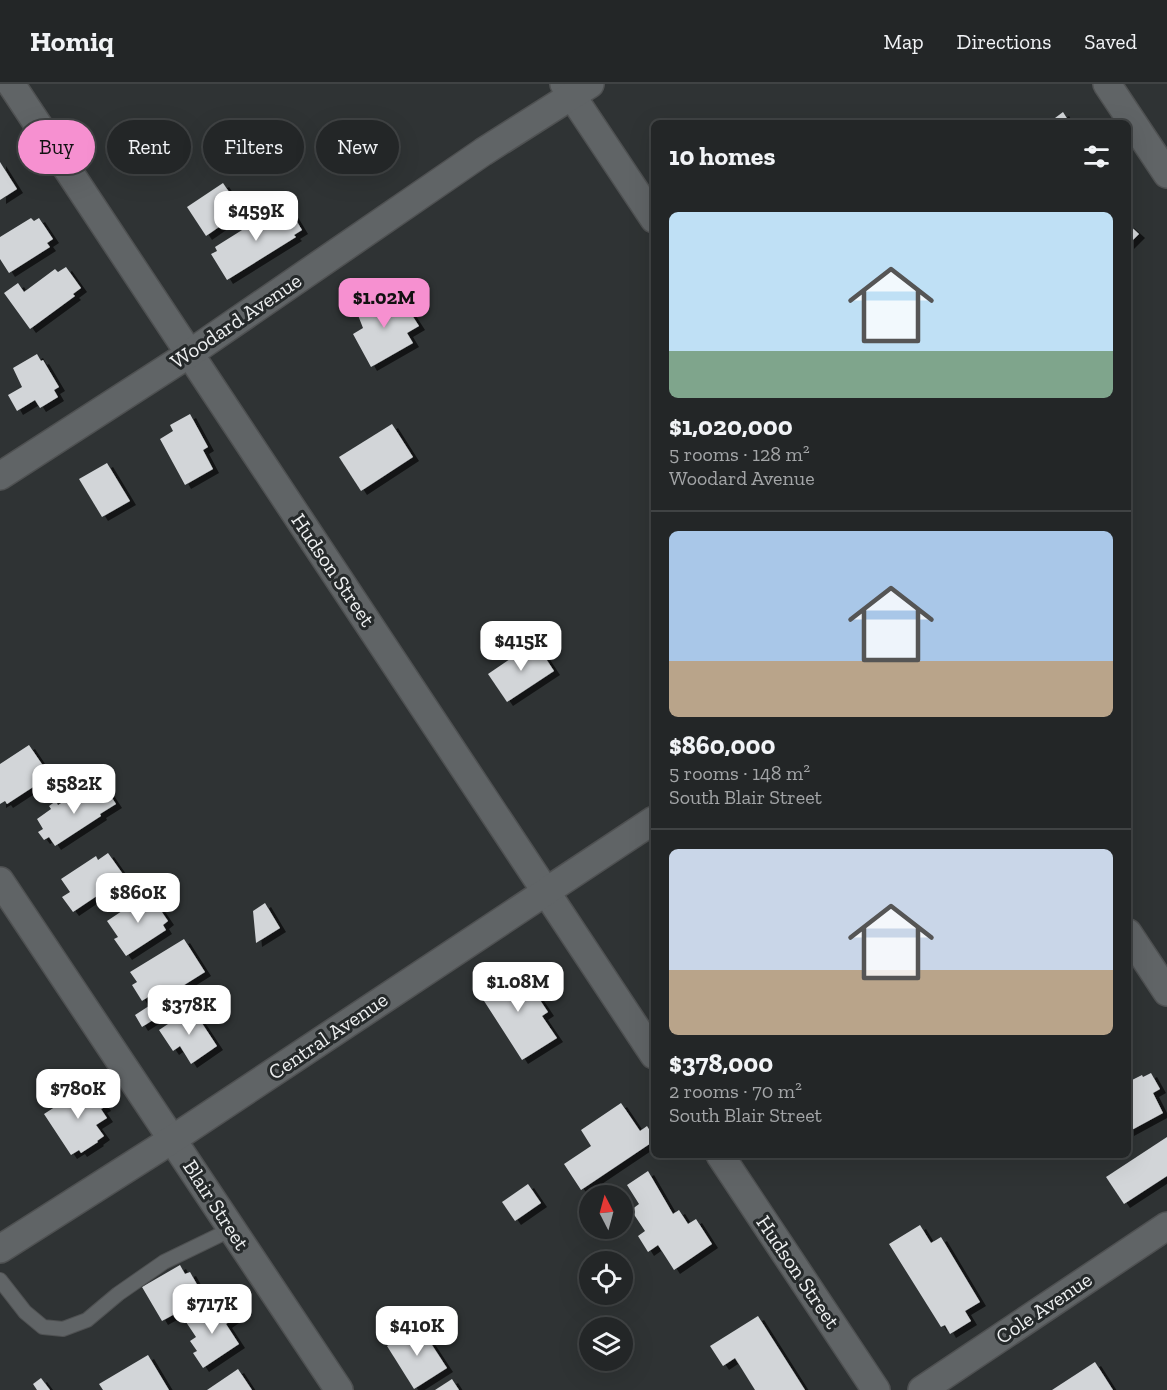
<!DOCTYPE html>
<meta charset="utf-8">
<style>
:root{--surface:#232627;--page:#2b2e2f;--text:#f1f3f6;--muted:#a3a5a7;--line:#404344;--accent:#f690d0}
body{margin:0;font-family:"Zilla Slab",serif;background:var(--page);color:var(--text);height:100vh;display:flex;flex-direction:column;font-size:22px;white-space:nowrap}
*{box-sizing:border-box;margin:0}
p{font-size:20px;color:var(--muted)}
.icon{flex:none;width:33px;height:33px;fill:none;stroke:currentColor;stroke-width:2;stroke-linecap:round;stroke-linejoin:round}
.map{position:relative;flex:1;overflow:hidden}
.panel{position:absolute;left:651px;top:36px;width:480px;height:1038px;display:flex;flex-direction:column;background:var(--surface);border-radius:9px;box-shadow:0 6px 24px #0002,0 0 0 2px var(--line)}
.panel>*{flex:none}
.banner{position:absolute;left:18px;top:36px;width:543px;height:54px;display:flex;gap:12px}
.needle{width:39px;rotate:354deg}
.fabs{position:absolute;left:579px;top:1101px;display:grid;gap:12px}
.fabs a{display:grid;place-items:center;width:54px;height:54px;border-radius:50%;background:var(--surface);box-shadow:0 6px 24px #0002,0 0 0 2px var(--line);font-size:30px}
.price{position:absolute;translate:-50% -51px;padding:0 14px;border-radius:12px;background:#fff;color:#222;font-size:20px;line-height:39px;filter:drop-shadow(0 2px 3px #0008)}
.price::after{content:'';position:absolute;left:50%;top:36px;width:18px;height:14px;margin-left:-9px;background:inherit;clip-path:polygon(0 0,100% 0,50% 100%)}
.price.on{background:var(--accent);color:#111}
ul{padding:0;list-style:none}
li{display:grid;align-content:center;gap:12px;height:318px;padding:0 18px}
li+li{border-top:2px solid var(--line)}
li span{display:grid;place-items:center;height:186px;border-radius:9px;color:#555}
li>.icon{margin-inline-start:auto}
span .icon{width:108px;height:108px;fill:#fffc;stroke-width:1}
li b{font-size:26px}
h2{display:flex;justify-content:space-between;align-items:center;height:72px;padding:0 18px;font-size:26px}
.tag{padding:0 21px;border-radius:27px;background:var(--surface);box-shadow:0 6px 24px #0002,0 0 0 2px var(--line);font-size:21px;line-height:54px}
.tag.on{background:var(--accent);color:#111}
header{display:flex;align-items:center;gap:36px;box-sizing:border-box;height:84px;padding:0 30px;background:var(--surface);border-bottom:2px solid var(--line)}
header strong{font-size:28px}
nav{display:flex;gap:33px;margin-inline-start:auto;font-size:21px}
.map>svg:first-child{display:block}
.building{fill:#d2d5d8;filter:url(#shadow)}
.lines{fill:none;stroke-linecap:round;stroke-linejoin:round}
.lane-casing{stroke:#4f5152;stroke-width:16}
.street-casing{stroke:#4f5152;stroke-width:30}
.lane{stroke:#606466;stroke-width:14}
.street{stroke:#606466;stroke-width:27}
.labels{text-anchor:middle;stroke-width:6;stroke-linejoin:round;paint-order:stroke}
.street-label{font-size:21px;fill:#edeff0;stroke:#25292a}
</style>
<header>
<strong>Homiq</strong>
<nav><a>Map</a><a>Directions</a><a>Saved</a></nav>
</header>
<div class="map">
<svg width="1167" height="1306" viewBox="0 0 1167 1306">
<defs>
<filter id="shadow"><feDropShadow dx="6" dy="4" stdDeviation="0" flood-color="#0009"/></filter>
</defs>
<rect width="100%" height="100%" fill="#2f3334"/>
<g class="building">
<path d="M 1063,28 L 1070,39 L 1047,39 L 1055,34 Z"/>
<path d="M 0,78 L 17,105 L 0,116 Z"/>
<path d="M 223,99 L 242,127 L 206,152 L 187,123 Z"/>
<path d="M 287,121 L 302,146 L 294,151 L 296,153 L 227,196 L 211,170 L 217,167 L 215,163 L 277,124 L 279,126 Z"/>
<path d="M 31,134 L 34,137 L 39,134 L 53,155 L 47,159 L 50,163 L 9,189 L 0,175 L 0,153 Z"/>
<path d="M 1128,140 L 1139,150 L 1128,161 Z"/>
<path d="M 66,183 L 81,204 L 73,210 L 75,212 L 30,245 L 4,209 L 18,199 L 24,208 L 55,185 L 58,188 Z"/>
<path d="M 387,209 L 392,219 L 401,214 L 419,242 L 407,249 L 413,259 L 371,283 L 353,250 L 363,244 L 356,226 Z"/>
<path d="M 37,270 L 41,277 L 43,276 L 59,303 L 54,306 L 58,313 L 40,324 L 35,316 L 17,327 L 8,311 L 22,303 L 13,284 Z"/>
<path d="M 190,330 L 208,363 L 203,366 L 213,385 L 185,401 L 160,355 L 173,347 L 170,341 Z"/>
<path d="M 392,340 L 413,373 L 361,407 L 339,373 Z"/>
<path d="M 107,379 L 130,417 L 102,433 L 79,395 Z"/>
<path d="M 535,558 L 554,587 L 507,618 L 488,590 Z"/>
<path d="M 29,661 L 50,692 L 7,720 L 5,717 L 0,720 L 0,680 Z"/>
<path d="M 86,703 L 91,712 L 105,703 L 116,720 L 100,730 L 101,732 L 55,762 L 49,753 L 44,756 L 38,748 L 43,745 L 37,735 L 51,725 L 49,722 L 56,717 L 58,721 Z"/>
<path d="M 108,769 L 125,793 L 73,828 L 62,813 L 70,808 L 61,795 L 96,772 L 98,776 Z"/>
<path d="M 149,809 L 168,837 L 163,841 L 166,846 L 126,872 L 114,855 L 118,853 L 107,837 Z"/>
<path d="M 265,819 L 280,844 L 256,859 L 253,827 Z"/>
<path d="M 184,855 L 205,888 L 157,918 L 164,929 L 142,943 L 135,931 L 152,920 L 148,913 L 142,917 L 132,901 L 137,898 L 130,888 Z"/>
<path d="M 512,883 L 530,911 L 534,907 L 548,928 L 542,932 L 557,954 L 522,976 L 477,906 Z"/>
<path d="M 192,924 L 217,962 L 191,980 L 180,962 L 173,967 L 159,946 Z"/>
<path d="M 1151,989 L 1160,1005 L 1153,1009 L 1163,1029 L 1128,1048 L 1128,998 L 1142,991 L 1143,993 Z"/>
<path d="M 90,1000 L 105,1023 L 101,1025 L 107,1034 L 96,1041 L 104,1052 L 97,1057 L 98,1058 L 81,1069 L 79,1066 L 71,1071 L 44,1030 Z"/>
<path d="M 621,1019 L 640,1047 L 647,1042 L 654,1053 L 654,1057 L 581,1106 L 564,1080 L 591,1062 L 581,1046 Z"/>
<path d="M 1167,1053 L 1167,1092 L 1124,1120 L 1106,1093 Z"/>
<path d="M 648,1087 L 673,1130 L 679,1126 L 688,1140 L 696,1135 L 712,1160 L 674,1186 L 658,1161 L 648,1168 L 638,1152 L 645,1147 L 631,1126 L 639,1120 L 627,1101 Z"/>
<path d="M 528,1100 L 541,1119 L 515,1137 L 502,1118 Z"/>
<path d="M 920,1141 L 931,1159 L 941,1153 L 980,1218 L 965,1227 L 971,1237 L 950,1250 L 945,1241 L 941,1243 L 889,1160 Z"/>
<path d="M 180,1181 L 185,1190 L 190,1188 L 199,1204 L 195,1206 L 200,1216 L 162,1237 L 142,1203 Z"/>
<path d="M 214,1221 L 219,1228 L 226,1225 L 233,1235 L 226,1240 L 239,1260 L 203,1284 L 193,1269 L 197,1267 L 190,1257 L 196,1253 L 186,1238 Z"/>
<path d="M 758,1232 L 805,1306 L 755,1306 L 735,1274 L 723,1282 L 710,1262 Z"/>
<path d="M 419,1241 L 447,1284 L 414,1305 L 387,1262 Z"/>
<path d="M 148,1271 L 169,1306 L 103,1306 L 99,1300 Z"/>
<path d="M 1095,1278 L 1113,1306 L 1052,1306 Z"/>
<path d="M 238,1285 L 252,1306 L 207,1306 Z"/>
<path d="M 41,1294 L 50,1306 L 37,1306 L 33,1300 Z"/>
<path d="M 452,1295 L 459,1306 L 435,1306 Z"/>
</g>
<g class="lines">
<defs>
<path id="lane" d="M 0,1196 L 25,1228 L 43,1243 L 63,1245 L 87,1236 L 118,1210 L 164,1178 L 232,1145"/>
<g id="street">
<path d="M 11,0 L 654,971"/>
<path d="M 564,0 L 654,135"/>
<path d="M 1107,0 L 1167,90"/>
<path d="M 0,392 L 189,270 L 483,68 L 590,0"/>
<path d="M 0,797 L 339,1306"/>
<path d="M 1128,849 L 1167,908"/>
<path d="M 720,1071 L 876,1306"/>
<path d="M 0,1165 L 173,1055 L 654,736"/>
<path d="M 922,1306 L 1167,1142"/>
</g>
</defs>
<use href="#lane" class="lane-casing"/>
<use href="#street" class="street-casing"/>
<use href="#lane" class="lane"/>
<use href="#street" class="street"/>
</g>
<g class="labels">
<g class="street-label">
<text transform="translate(236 237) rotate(-34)" y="7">Woodard Avenue</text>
<text transform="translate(333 486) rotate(56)" y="7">Hudson Street</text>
<text transform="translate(328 952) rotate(-34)" y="7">Central Avenue</text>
<text transform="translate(216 1121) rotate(57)" y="7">Blair Street</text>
<text transform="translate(798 1188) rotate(56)" y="7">Hudson Street</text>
<text transform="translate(1044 1224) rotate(-34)" y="7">Cole Avenue</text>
</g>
</g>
</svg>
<div class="fabs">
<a><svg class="needle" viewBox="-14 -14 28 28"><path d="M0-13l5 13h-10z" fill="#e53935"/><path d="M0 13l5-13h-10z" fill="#a3a5a7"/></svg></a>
<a><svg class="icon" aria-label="locate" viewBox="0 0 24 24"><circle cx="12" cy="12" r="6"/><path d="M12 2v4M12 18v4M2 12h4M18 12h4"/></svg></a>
<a><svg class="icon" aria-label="layers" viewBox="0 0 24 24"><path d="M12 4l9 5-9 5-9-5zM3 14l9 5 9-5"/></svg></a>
</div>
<b class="price" style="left:256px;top:158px">$459K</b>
<b class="price on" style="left:384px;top:245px">$1.02M</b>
<b class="price" style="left:521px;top:588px">$415K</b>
<b class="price" style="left:74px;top:731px">$582K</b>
<b class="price" style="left:138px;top:840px">$860K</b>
<b class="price" style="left:518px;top:929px">$1.08M</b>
<b class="price" style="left:189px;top:952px">$378K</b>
<b class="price" style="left:78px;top:1036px">$780K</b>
<b class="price" style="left:212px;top:1251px">$717K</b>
<b class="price" style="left:417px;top:1273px">$410K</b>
<div class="banner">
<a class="tag on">Buy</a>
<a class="tag">Rent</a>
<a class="tag">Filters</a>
<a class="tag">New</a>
</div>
<section class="panel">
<h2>10 homes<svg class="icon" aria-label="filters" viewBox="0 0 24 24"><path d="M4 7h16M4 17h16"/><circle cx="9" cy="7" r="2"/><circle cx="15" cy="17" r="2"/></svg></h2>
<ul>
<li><span style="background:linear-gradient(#bfe0f5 75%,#7fa58c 0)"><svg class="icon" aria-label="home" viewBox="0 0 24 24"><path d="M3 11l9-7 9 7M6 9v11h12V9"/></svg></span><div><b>$1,020,000</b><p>5 rooms · 128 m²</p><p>Woodard Avenue</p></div></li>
<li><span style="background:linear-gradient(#a9c7e8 70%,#b9a48a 0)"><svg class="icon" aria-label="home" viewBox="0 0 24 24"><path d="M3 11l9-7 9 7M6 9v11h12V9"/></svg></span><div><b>$860,000</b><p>5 rooms · 148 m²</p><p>South Blair Street</p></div></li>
<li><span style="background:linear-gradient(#c9d6e8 65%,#b9a48a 0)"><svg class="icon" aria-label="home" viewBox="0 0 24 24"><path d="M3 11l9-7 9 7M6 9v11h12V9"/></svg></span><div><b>$378,000</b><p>2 rooms · 70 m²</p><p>South Blair Street</p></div></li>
</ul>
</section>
</div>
